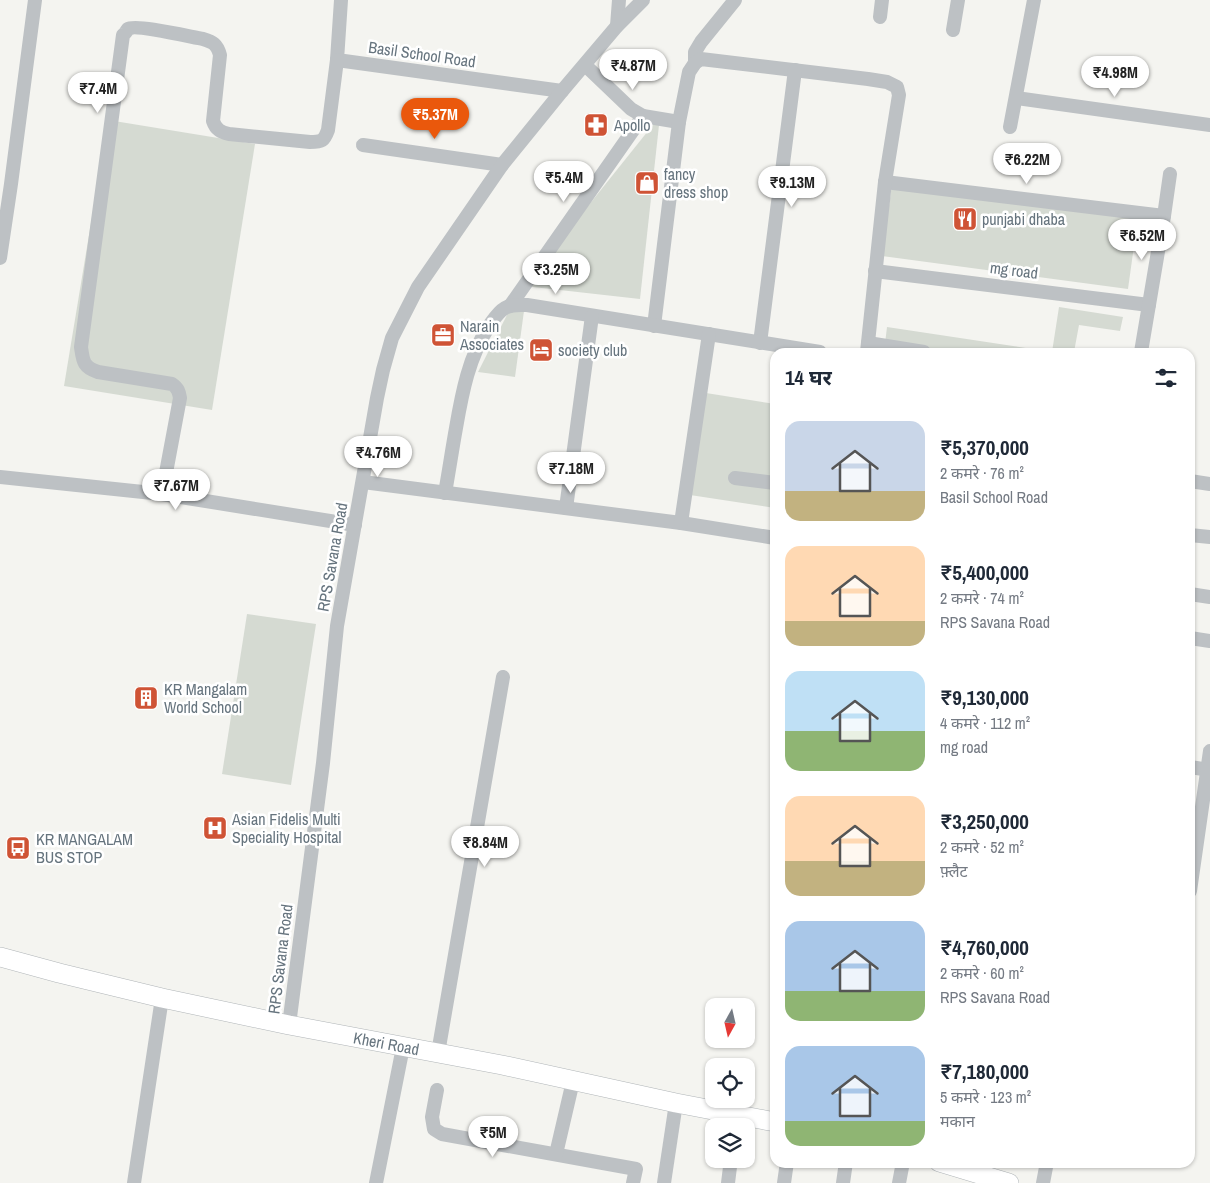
<!DOCTYPE html>
<html lang="hi">
<meta charset="utf-8">
<style>
:root{--surface:#fff;--page:#f6f6f7;--text:#1f2937;--muted:#747a83;--accent:#ea580c}
body{margin:0;font-family:"Archivo Narrow","Noto Sans Devanagari",sans-serif;background:var(--page);color:var(--text);height:100vh;display:flex;flex-direction:column;font-size:19px;white-space:nowrap}
*{box-sizing:border-box;margin:0}
p{font-size:16px;color:var(--muted)}
.icon{flex:none;width:28px;height:28px;fill:none;stroke:currentColor;stroke-width:2;stroke-linecap:round;stroke-linejoin:round}
.map{position:relative;flex:1;overflow:hidden}
.drawer{position:absolute;left:770px;top:348px;width:425px;height:820px;display:flex;flex-direction:column;background:var(--surface);border-radius:15px;box-shadow:0 1px 4px #0004}
.drawer>*{flex:none}
.needle{width:32px;rotate:188deg}
.fabs{position:absolute;left:705px;top:998px;display:grid;gap:10px}
.fabs a{display:grid;place-items:center;width:50px;height:50px;border-radius:10px;background:var(--surface);box-shadow:0 1px 4px #0004;font-size:25px}
.price{position:absolute;translate:-50% -42px;padding:0 11px;border-radius:18px;background:#fff;color:#222;font-size:16px;line-height:32px;filter:drop-shadow(0 1px 2px #0008)}
.price::after{content:'';position:absolute;left:50%;top:30px;width:15px;height:11px;margin-left:-8px;background:inherit;clip-path:polygon(0 0,100% 0,50% 100%)}
.price.on{background:var(--accent);color:#fff}
ul{padding:0;list-style:none}
li{display:flex;align-items:center;gap:15px;height:125px;padding:0 15px}
li span{display:grid;place-items:center;flex:none;width:140px;height:100px;border-radius:15px;color:#555}
li>.icon{margin-inline-start:auto}
span .icon{width:60px;height:60px;fill:#fffc;stroke-width:1}
li b{font-size:21px}
h2{display:flex;justify-content:space-between;align-items:center;height:60px;padding:0 15px;font-size:21px}
.map>svg:first-child{display:block}
.green{fill:#d5dad2}
.lines{fill:none;stroke-linecap:round;stroke-linejoin:round}
.secondary-casing{stroke:#b0b5b8;stroke-width:20}
.street{stroke:#bdc1c4;stroke-width:14}
.secondary{stroke:#fff;stroke-width:19}
.labels{text-anchor:middle;stroke-width:5;stroke-linejoin:round;paint-order:stroke}
.street-label{font-size:16px;fill:#66747e;stroke:#fff}
.poi-label{font-size:16px;fill:#66747e;stroke:#fff;text-anchor:start}
</style>
<div class="map">
<svg width="1210" height="1183" viewBox="0 0 1210 1183">
<rect width="100%" height="100%" fill="#f4f4f0"/>
<g class="green">
<path d="M 660,116 L 640,299 L 524,286 Z"/>
<path d="M 108,120 L 255,144 L 212,410 L 64,386 Z"/>
<path d="M 892,184 L 1138,217 L 1128,289 L 882,256 Z"/>
<path d="M 1059,307 L 1123,317 L 1120,331 L 1079,325 L 1074,352 L 884,352 L 887,327 L 1052,352 Z"/>
<path d="M 510,309 L 524,311 L 515,377 L 478,372 Z"/>
<path d="M 706,393 L 775,404 L 775,508 L 690,495 Z"/>
<path d="M 247,614 L 316,624 L 291,785 L 222,774 Z"/>
</g>
<g class="lines">
<defs>
<g id="secondary">
<path id="s1" d="M 0,957 L 59,973 L 162,998 L 289,1025 L 502,1065 L 676,1103 L 775,1122"/>
<path d="M 939,1162 L 1009,1183"/>
</g>
</defs>
<use href="#secondary" class="secondary-casing"/>
<g class="street">
<path d="M 341,0 L 337,60 L 562,91"/>
<path d="M 880,17 L 882,0"/>
<path d="M 617,26 L 619,0"/>
<path d="M 953,30 L 958,0"/>
<path d="M 695,63 L 695,52 L 701,42 L 735,0"/>
<path d="M 585,65 L 631,109 L 643,116 L 679,122"/>
<path d="M 1016,98 L 1210,125"/>
<path d="M 1010,127 L 1034,0"/>
<path d="M 363,145 L 502,165"/>
<path d="M 885,182 L 1164,216"/>
<path d="M 0,258 L 11,184 L 35,0"/>
<path d="M 875,271 L 1149,305"/>
<path d="M 510,306 L 643,116"/>
<path d="M 654,326 L 679,122 L 689,72 L 695,63 L 701,59 L 868,79 L 887,82 L 897,87 L 899,95 L 885,182 L 867,352"/>
<path d="M 760,343 L 795,70"/>
<path d="M 868,343 L 924,352"/>
<path d="M 1141,352 L 1164,216 L 1170,174"/>
<path d="M 0,477 L 162,494 L 355,525"/>
<path d="M 735,478 L 775,483"/>
<path d="M 1190,481 L 1210,484"/>
<path d="M 363,482 L 681,523 L 775,538"/>
<path d="M 445,493 C 449,471 452,450 456,428 C 462,393 469,356 489,326 C 494,319 498,312 505,308 C 512,304 519,305 527,305 L 820,352"/>
<path d="M 162,494 L 180,398 C 179,392 178,388 172,384 L 98,372 C 83,367 83,361 81,347 L 123,35 C 124,35 128,29 128,29 C 135,24 191,37 203,39 C 213,42 217,44 220,55 L 213,121 C 216,130 221,132 229,134 L 310,142 C 322,142 324,141 328,130 L 337,60"/>
<path d="M 566,508 L 592,316"/>
<path d="M 681,523 L 709,334"/>
<path d="M 1190,535 L 1210,537"/>
<path d="M 1190,594 L 1210,597"/>
<path d="M 1190,638 L 1210,641"/>
<path d="M 1190,767 L 1210,770"/>
<path d="M 1190,891 L 1210,751"/>
<path d="M 289,1025 L 323,763 L 337,626 L 377,398 L 383,370 L 392,338 L 418,287 L 502,165 L 562,91 L 617,26 L 643,0"/>
<path d="M 438,1053 L 503,677"/>
<path d="M 437,1090 L 432,1117 L 434,1129 L 442,1134 L 636,1169 L 633,1183"/>
<path d="M 556,1154 L 573,1081"/>
<path d="M 984,1176 L 986,1162"/>
<path d="M 134,1183 L 162,998"/>
<path d="M 376,1183 L 403,1047"/>
<path d="M 664,1183 L 676,1103"/>
<path d="M 728,1183 L 731,1159"/>
<path d="M 784,1183 L 787,1162"/>
<path d="M 843,1183 L 846,1162"/>
<path d="M 899,1183 L 903,1162"/>
<path d="M 1043,1183 L 1047,1162"/>
</g>
<use href="#secondary" class="secondary"/>
</g>
<defs>
<symbol id="pharmacy-square" viewBox="-11 -11 22 22"><rect x="-9" y="-9" width="18" height="18" rx="4" fill="#cf5335" stroke="#fff"/><path d="M-2-6h4v4h4v4h-4v4h-4v-4h-4v-4h4Z" fill="#fff"/></symbol>
<symbol id="shop-square" viewBox="-11 -11 22 22"><rect x="-9" y="-9" width="18" height="18" rx="4" fill="#cf5335" stroke="#fff"/><path d="M-5-2.5h2.3a2.7 3.5 0 0 1 5.4 0H5L5.5 6h-11ZM-1.5-2.5h3a1.5 2.3 0 0 0-3 0Z" fill="#fff"/></symbol>
<symbol id="restaurant-square" viewBox="-11 -11 22 22"><rect x="-9" y="-9" width="18" height="18" rx="4" fill="#cf5335" stroke="#fff"/><path d="M-5-6h1v4h1v-4h1v4h1v-4h1v5L-1.5 .5V6h-2V.5L-5-1ZM5-6V6H3V1.5H1.5Q1.5-4 5-6Z" fill="#fff"/></symbol>
<symbol id="office-square" viewBox="-11 -11 22 22"><rect x="-9" y="-9" width="18" height="18" rx="4" fill="#cf5335" stroke="#fff"/><path d="M-6-3h4V-5.5h4V-3h4V5H-6ZM-1-4.5V-3h2v-1.5ZM-6 0V1H6V0Z" fill="#fff"/></symbol>
<symbol id="hotel-square" viewBox="-11 -11 22 22"><rect x="-9" y="-9" width="18" height="18" rx="4" fill="#cf5335" stroke="#fff"/><path d="M-6-4.5h1.5V1H6V5H4.5V3h-9V5H-6ZM-4 0a1.8 1.8 0 1 1 3.6 0ZM.5 0V-2.5h3Q6-2.5 6 0Z" fill="#fff"/></symbol>
<symbol id="building-square" viewBox="-11 -11 22 22"><rect x="-9" y="-9" width="18" height="18" rx="4" fill="#cf5335" stroke="#fff"/><path d="M-4-6H4V6H1V3H-1V6H-4ZM-2.5-4.3h1.7v1.8h-1.7ZM.8-4.3h1.7v1.8H.8ZM-2.5-1h1.7V.8h-1.7ZM.8-1h1.7V.8H.8Z" fill="#fff"/></symbol>
<symbol id="hospital-square" viewBox="-11 -11 22 22"><rect x="-9" y="-9" width="18" height="18" rx="4" fill="#cf5335" stroke="#fff"/><path d="M-5-5h3v3.5h4V-5h3V5h-3V1.5h-4V5h-3Z" fill="#fff"/></symbol>
<symbol id="bus-square" viewBox="-11 -11 22 22"><rect x="-9" y="-9" width="18" height="18" rx="4" fill="#cf5335" stroke="#fff"/><path d="M-5-6H5V4H4V6H2V4H-2V6H-4V4H-5ZM-3.5-4V0h7V-4ZM-3.5 1.2v1.5H-2V1.2ZM2 1.2v1.5H3.5V1.2Z" fill="#fff"/></symbol>
</defs>
<g fill-rule="evenodd">
<use href="#pharmacy-square" x="582" y="111" width="28" height="28"/>
<use href="#shop-square" x="633" y="169" width="28" height="28"/>
<use href="#restaurant-square" x="951" y="205" width="28" height="28"/>
<use href="#office-square" x="429" y="321" width="28" height="28"/>
<use href="#hotel-square" x="527" y="336" width="28" height="28"/>
<use href="#building-square" x="132" y="684" width="28" height="28"/>
<use href="#hospital-square" x="201" y="814" width="28" height="28"/>
<use href="#bus-square" x="4" y="834" width="28" height="28"/>
</g>
<g class="labels">
<g class="street-label">
<text transform="translate(422 54) rotate(8)" y="6">Basil School Road</text>
<text transform="translate(1014 270) rotate(7)" y="6">mg road</text>
<text transform="translate(332 557) rotate(-80)" y="6">RPS Savana Road</text>
<text transform="translate(280 959) rotate(-83)" y="6">RPS Savana Road</text>
<text dy="6" stroke="none"><textPath href="#s1" startOffset="396">Kheri Road</textPath></text>
</g>
<g class="poi-label">
<text x="614" y="131">Apollo</text>
<text x="664" y="180">fancy<tspan x="664" dy="18">dress shop</tspan></text>
<text x="982" y="225">punjabi dhaba</text>
<text x="460" y="332">Narain<tspan x="460" dy="18">Associates</tspan></text>
<text x="558" y="356">society club</text>
<text x="164" y="695">KR Mangalam<tspan x="164" dy="18">World School</tspan></text>
<text x="232" y="825">Asian Fidelis Multi<tspan x="232" dy="18">Speciality Hospital</tspan></text>
<text x="36" y="845">KR MANGALAM<tspan x="36" dy="18">BUS STOP</tspan></text>
</g>
</g>
</svg>
<div class="fabs">
<a><svg class="needle" viewBox="-14 -14 28 28"><path d="M0-13l5 13h-10z" fill="#e53935"/><path d="M0 13l5-13h-10z" fill="#747a83"/></svg></a>
<a><svg class="icon" aria-label="locate" viewBox="0 0 24 24"><circle cx="12" cy="12" r="6"/><path d="M12 2v4M12 18v4M2 12h4M18 12h4"/></svg></a>
<a><svg class="icon" aria-label="layers" viewBox="0 0 24 24"><path d="M12 4l9 5-9 5-9-5zM3 14l9 5 9-5"/></svg></a>
</div>
<b class="price" style="left:633px;top:91px">₹4.87M</b>
<b class="price" style="left:1115px;top:98px">₹4.98M</b>
<b class="price" style="left:98px;top:114px">₹7.4M</b>
<b class="price on" style="left:435px;top:140px">₹5.37M</b>
<b class="price" style="left:1027px;top:185px">₹6.22M</b>
<b class="price" style="left:564px;top:203px">₹5.4M</b>
<b class="price" style="left:792px;top:208px">₹9.13M</b>
<b class="price" style="left:1142px;top:261px">₹6.52M</b>
<b class="price" style="left:556px;top:295px">₹3.25M</b>
<b class="price" style="left:378px;top:478px">₹4.76M</b>
<b class="price" style="left:571px;top:494px">₹7.18M</b>
<b class="price" style="left:176px;top:511px">₹7.67M</b>
<b class="price" style="left:485px;top:868px">₹8.84M</b>
<b class="price" style="left:493px;top:1158px">₹5M</b>
<section class="drawer">
<h2>14 घर<svg class="icon" aria-label="filters" viewBox="0 0 24 24"><path d="M4 7h16M4 17h16"/><circle cx="9" cy="7" r="2"/><circle cx="15" cy="17" r="2"/></svg></h2>
<ul>
<li><span style="background:linear-gradient(#c9d6e8 70%,#c2b280 0)"><svg class="icon" aria-label="home" viewBox="0 0 24 24"><path d="M3 11l9-7 9 7M6 9v11h12V9"/></svg></span><div><b>₹5,370,000</b><p>2 कमरे · 76 m²</p><p>Basil School Road</p></div></li>
<li><span style="background:linear-gradient(#ffd9b3 75%,#c2b280 0)"><svg class="icon" aria-label="home" viewBox="0 0 24 24"><path d="M3 11l9-7 9 7M6 9v11h12V9"/></svg></span><div><b>₹5,400,000</b><p>2 कमरे · 74 m²</p><p>RPS Savana Road</p></div></li>
<li><span style="background:linear-gradient(#bfe0f5 60%,#8fb573 0)"><svg class="icon" aria-label="home" viewBox="0 0 24 24"><path d="M3 11l9-7 9 7M6 9v11h12V9"/></svg></span><div><b>₹9,130,000</b><p>4 कमरे · 112 m²</p><p>mg road</p></div></li>
<li><span style="background:linear-gradient(#ffd9b3 65%,#c2b280 0)"><svg class="icon" aria-label="home" viewBox="0 0 24 24"><path d="M3 11l9-7 9 7M6 9v11h12V9"/></svg></span><div><b>₹3,250,000</b><p>2 कमरे · 52 m²</p><p>फ़्लैट</p></div></li>
<li><span style="background:linear-gradient(#a9c7e8 70%,#8fb573 0)"><svg class="icon" aria-label="home" viewBox="0 0 24 24"><path d="M3 11l9-7 9 7M6 9v11h12V9"/></svg></span><div><b>₹4,760,000</b><p>2 कमरे · 60 m²</p><p>RPS Savana Road</p></div></li>
<li><span style="background:linear-gradient(#a9c7e8 75%,#8fb573 0)"><svg class="icon" aria-label="home" viewBox="0 0 24 24"><path d="M3 11l9-7 9 7M6 9v11h12V9"/></svg></span><div><b>₹7,180,000</b><p>5 कमरे · 123 m²</p><p>मकान</p></div></li>
</ul>
</section>
</div>
